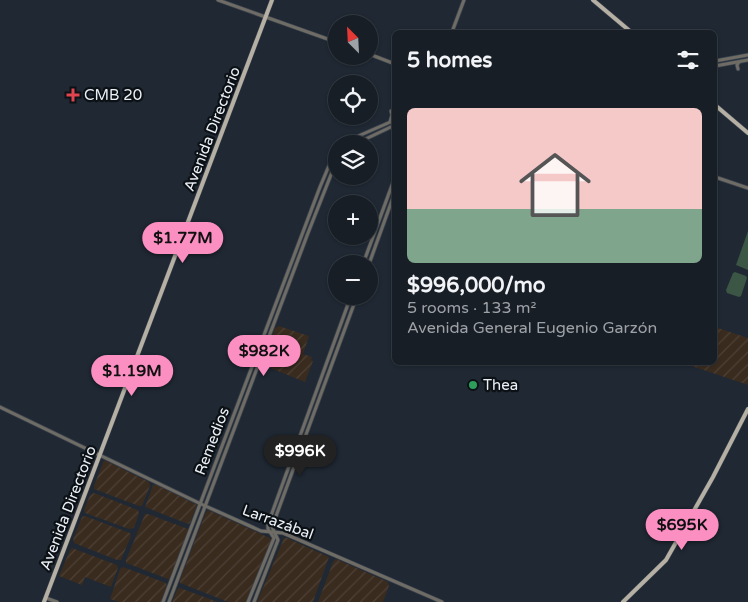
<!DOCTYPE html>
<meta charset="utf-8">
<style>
:root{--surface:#171e26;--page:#242b32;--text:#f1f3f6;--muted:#9ea2a7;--line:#363c43;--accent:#fc8fc2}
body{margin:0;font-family:"Varela Round",sans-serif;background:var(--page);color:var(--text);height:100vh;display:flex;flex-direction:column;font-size:19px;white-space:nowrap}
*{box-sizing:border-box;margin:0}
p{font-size:16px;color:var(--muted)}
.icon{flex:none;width:28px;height:28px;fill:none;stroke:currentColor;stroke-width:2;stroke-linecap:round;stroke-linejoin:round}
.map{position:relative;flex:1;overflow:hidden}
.drawer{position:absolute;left:392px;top:30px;width:325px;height:335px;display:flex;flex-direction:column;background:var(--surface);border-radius:8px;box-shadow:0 1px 4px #0004,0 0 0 1px var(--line)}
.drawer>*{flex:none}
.needle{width:32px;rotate:336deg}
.tools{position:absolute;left:328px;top:15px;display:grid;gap:10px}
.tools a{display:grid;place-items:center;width:50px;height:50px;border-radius:50%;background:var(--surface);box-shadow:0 1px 4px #0004,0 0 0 1px var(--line);font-size:25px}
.price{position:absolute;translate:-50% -42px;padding:0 11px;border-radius:18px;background:var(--accent);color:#111;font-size:16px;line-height:32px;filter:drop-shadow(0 1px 2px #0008)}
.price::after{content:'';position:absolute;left:50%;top:30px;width:15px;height:11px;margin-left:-8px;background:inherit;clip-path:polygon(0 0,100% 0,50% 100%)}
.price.active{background:#222;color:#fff}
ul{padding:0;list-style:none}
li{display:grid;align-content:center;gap:10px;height:265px;padding:0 15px}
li+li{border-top:1px solid var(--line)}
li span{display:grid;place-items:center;height:155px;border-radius:8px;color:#555}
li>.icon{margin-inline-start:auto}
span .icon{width:90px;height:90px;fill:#fffc;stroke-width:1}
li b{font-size:21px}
h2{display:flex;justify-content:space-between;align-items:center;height:60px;padding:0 15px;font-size:21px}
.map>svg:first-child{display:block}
.industrial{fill:url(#industrial-furrows)}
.green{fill:#3b5644}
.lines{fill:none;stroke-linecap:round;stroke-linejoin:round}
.minor-casing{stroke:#3c444f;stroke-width:4.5}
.major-casing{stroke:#3c444f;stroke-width:5}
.minor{stroke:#6e6c65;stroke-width:3}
.major{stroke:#b5b0a3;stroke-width:4}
.health-dot{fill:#e0444e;stroke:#0c1115;stroke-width:2}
.leisure-dot{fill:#2e9e5b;stroke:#0c1115;stroke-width:2}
.labels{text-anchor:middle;stroke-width:4.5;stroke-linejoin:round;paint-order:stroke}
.poi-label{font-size:15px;fill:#ebf1f8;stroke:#0c1115;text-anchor:start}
.street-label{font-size:15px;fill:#ebf1f8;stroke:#0c1115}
</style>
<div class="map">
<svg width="748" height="602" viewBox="0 0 748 602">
<defs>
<pattern id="industrial-furrows" width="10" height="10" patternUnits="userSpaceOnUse" patternTransform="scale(1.25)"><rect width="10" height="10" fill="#3a2b1f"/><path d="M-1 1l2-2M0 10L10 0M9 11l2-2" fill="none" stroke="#4d4035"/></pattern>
</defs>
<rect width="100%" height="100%" fill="#1f2833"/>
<g class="industrial">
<path d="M 279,326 L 309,336 L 303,354 L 312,357 L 311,360 L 313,361 L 305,382 L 263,365 L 275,328 Z"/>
<path d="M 715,327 L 748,338 L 748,385 L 683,363 L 715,362 Z"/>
<path d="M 104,460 L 149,482 L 150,486 L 142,506 L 139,506 L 94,489 L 94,486 Z"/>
<path d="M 153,485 L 157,485 L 197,505 L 190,523 L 188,524 L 145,507 Z"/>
<path d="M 94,493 L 138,510 L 139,514 L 134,528 L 129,529 L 85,513 L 84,510 L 90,495 Z"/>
<path d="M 208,510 L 272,539 L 248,602 L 228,602 L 180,583 L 180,580 L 206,512 Z"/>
<path d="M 145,514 L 148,514 L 188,529 L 189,532 L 171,579 L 168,579 L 126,563 L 126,560 Z"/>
<path d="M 85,516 L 130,533 L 131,536 L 121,560 L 117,560 L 74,543 L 73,540 L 82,517 Z"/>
<path d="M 284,538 L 287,538 L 329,557 L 313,602 L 257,602 Z"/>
<path d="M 72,548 L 117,565 L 118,568 L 111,587 L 85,577 L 82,585 L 59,576 L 70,550 Z"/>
<path d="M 336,559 L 388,582 L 389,586 L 383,602 L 318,602 L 333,562 Z"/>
<path d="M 123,567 L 166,583 L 167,587 L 161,602 L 119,602 L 110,599 L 120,569 Z"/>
<path d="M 179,588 L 180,588 L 218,602 L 172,602 L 177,590 Z"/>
</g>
<g class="green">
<path d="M 748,231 L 748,270 L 736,265 Z"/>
<path d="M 735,272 L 746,276 L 747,278 L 741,296 L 739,297 L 727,293 L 726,290 L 733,273 Z"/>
</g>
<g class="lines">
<defs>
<g id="minor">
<path d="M 218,0 L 336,42"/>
<path d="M 452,32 L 464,0"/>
<path d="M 369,54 L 395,64"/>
<path d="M 715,61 L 748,55"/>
<path d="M 715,66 L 748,60"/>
<path d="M 738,69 L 737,65 L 739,62"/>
<path d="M 390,122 L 392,115 L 391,111"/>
<path d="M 340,144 L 395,120"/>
<path d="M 355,144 L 395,125"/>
<path d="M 715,177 L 748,188"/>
<path d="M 363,264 L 395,177"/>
<path d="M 369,264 L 395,192"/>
<path d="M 0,407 L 201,504 L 261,531 L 283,533 L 442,602"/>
<path d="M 46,598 L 57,602"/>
<path d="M 163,602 L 320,187 L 336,149"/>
<path d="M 169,602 L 308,233 L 336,162"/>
<path d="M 248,602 L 274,538 L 268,529 L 268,524 L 351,296"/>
<path d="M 254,602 L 278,540 L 272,527 L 357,296"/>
</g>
<g id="major">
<path d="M 593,0 L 631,32"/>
<path d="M 715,105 L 748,133"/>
<path d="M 44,602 L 272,0"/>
<path d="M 623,602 L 666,560 L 713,477 L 748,409"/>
</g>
</defs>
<use href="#minor" class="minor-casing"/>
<use href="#major" class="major-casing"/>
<use href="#minor" class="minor"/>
<use href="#major" class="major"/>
</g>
<path class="health-dot" d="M70.5 87.5h5v5h5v5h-5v5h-5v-5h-5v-5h5z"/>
<circle class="leisure-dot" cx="473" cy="385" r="5"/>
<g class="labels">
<g class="poi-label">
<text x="84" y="100">CMB 20</text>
<text x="483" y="390">Thea</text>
</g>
<g class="street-label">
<text transform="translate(212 129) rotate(-69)" y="5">Avenida Directorio</text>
<text transform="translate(212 441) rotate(-69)" y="5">Remedios</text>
<text transform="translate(68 508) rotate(-69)" y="5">Avenida Directorio</text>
<text transform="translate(278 522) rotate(20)" y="5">Larrazábal</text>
</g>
</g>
</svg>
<div class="tools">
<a><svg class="needle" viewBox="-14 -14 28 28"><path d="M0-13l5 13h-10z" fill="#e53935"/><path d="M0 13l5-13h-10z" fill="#9ea2a7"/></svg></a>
<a><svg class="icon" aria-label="locate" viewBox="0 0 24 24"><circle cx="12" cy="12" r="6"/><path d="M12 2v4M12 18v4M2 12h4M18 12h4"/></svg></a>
<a><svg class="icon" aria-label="layers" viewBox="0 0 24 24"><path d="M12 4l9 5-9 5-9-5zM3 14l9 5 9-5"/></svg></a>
<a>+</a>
<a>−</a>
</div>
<b class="price" style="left:183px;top:264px">$1.77M</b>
<b class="price" style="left:264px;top:377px">$982K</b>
<b class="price" style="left:132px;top:397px">$1.19M</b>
<b class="price active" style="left:300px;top:477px">$996K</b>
<b class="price" style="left:682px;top:551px">$695K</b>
<section class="drawer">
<h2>5 homes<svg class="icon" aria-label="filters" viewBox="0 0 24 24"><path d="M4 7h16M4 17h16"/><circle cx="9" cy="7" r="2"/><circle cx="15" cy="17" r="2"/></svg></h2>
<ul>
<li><span style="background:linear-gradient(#f6c9c9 65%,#7fa58c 0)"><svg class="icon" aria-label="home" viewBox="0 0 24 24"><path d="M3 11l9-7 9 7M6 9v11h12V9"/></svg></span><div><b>$996,000/mo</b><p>5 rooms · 133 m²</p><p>Avenida General Eugenio Garzón</p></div></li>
</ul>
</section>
</div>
